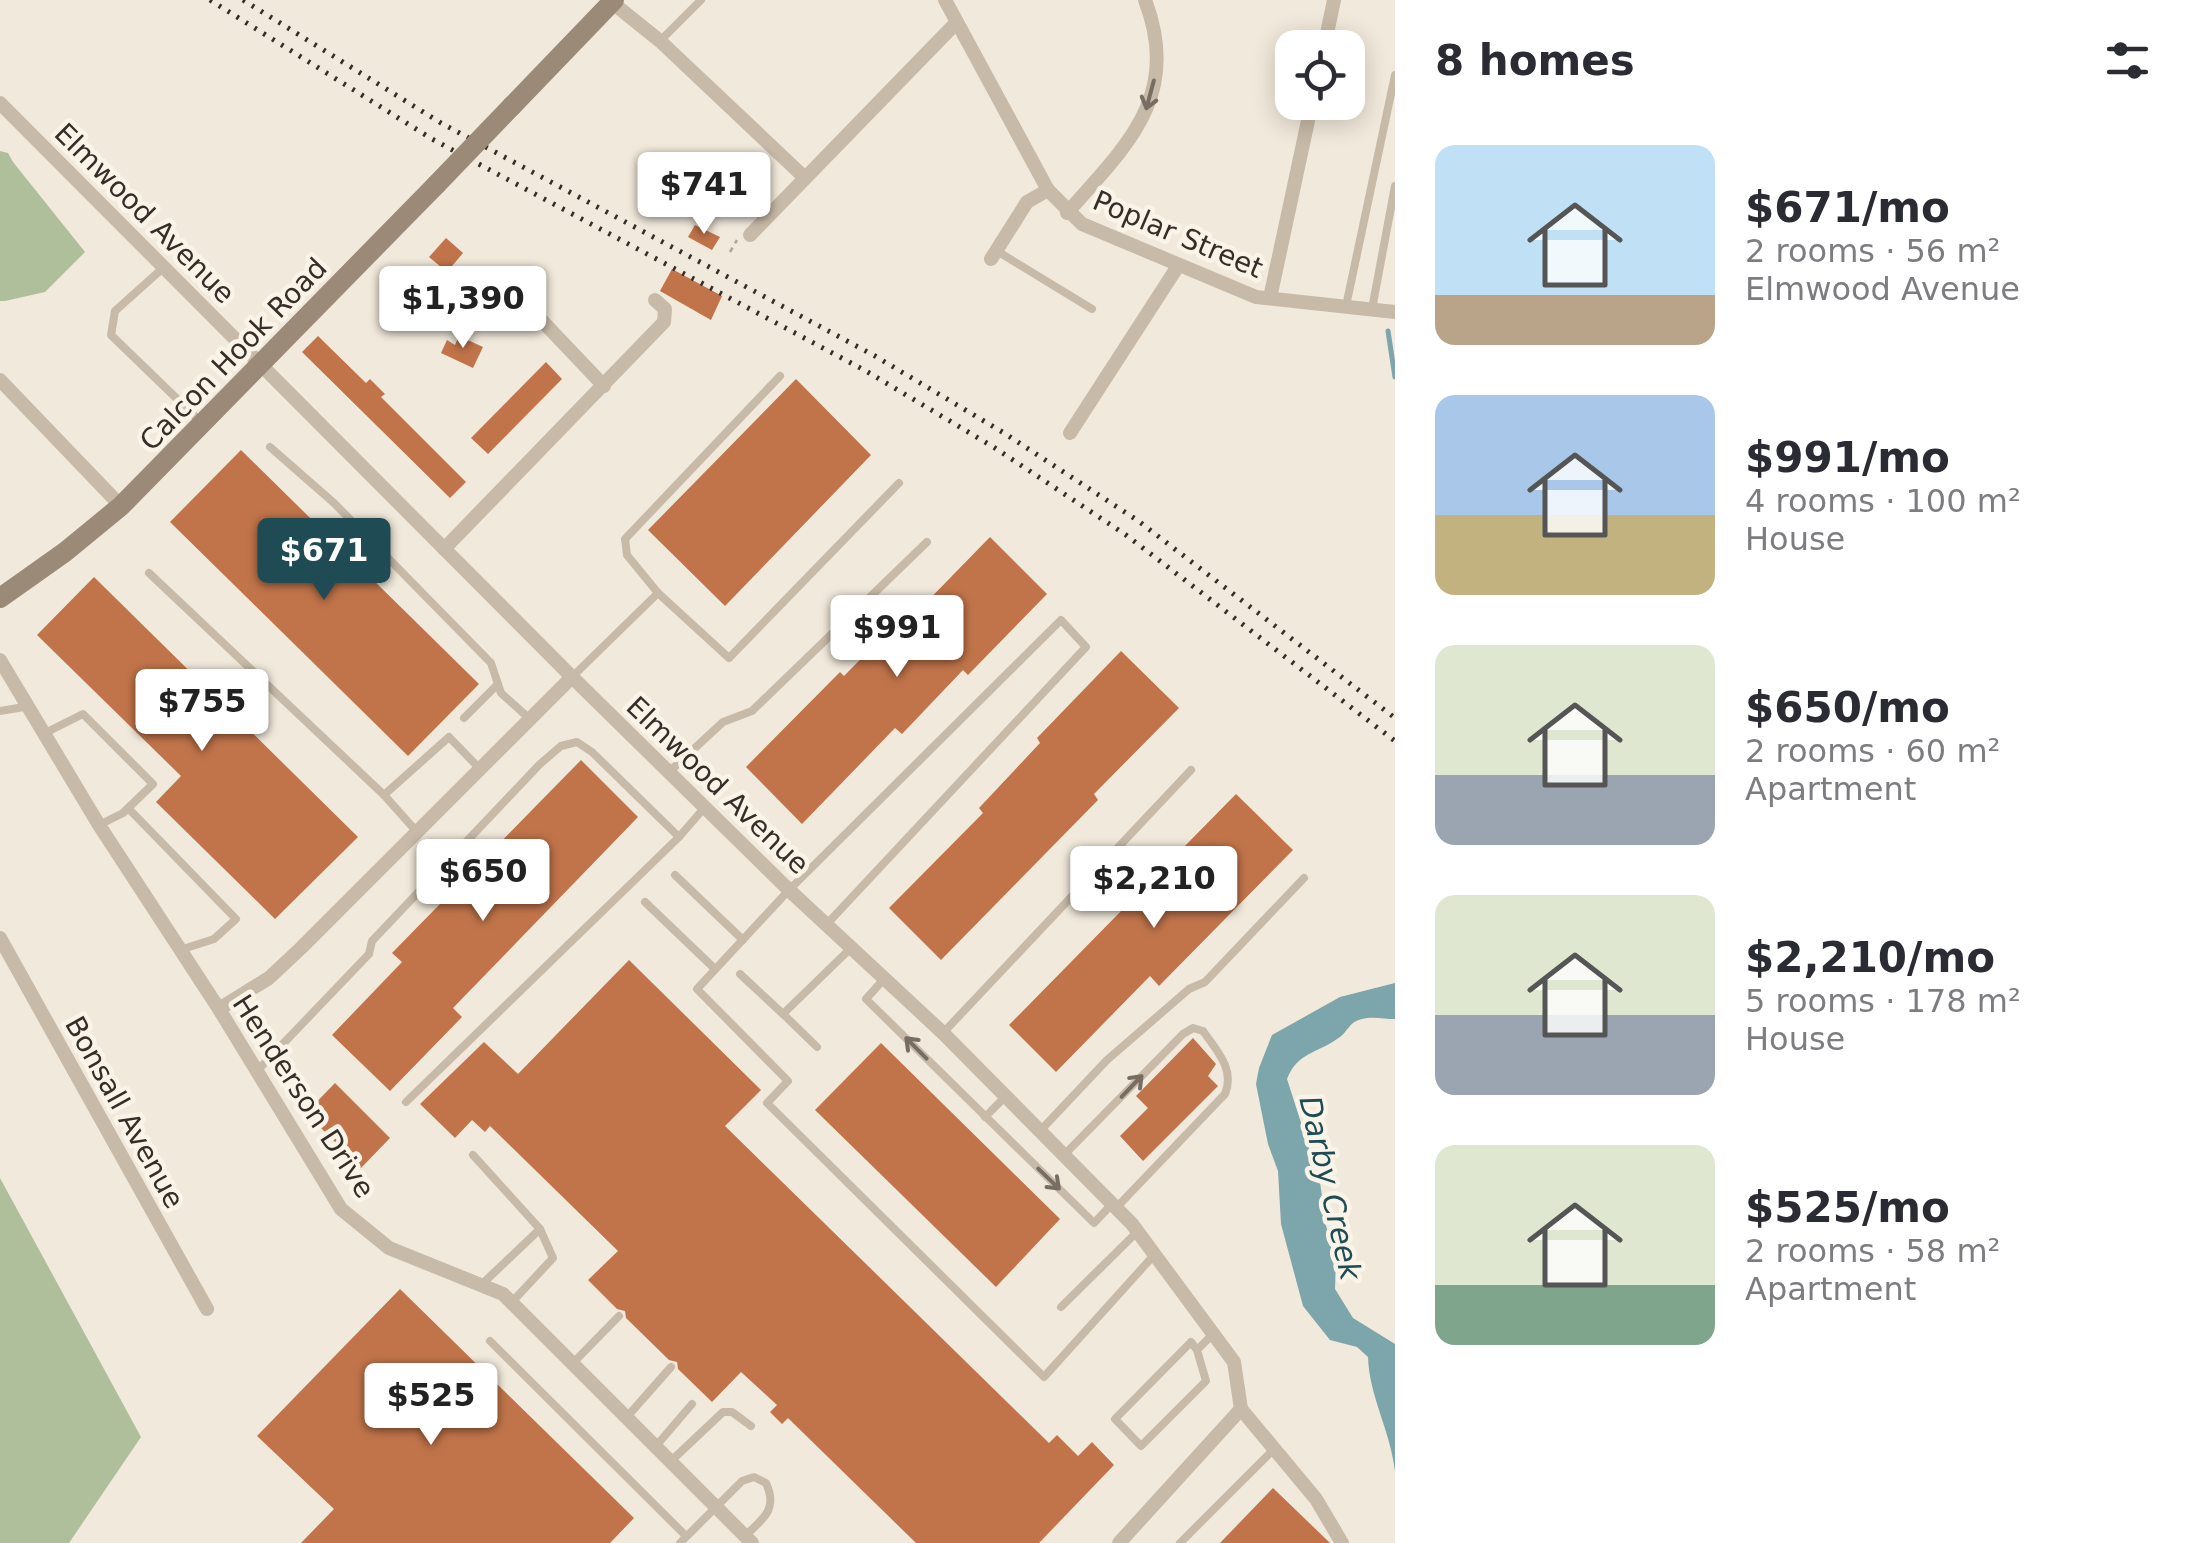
<!DOCTYPE html>
<meta charset="utf-8">
<style>
:root{--surface:#fff;--page:#f2f2f3;--text:#2b2b33;--muted:#7c7c81;--accent:#1f4b55}
body{margin:0;font-family:"DejaVu Sans",sans-serif;background:var(--page);color:var(--text);height:100vh;display:flex;flex-direction:column;font-size:38px;white-space:nowrap}
*{box-sizing:border-box;margin:0}
p{font-size:32px;color:var(--muted)}
.icon{flex:none;width:55px;height:55px;fill:none;stroke:currentColor;stroke-width:2;stroke-linecap:round;stroke-linejoin:round}
.map{position:relative;flex:1;overflow:hidden}
.details{display:flex;flex-direction:column;background:var(--surface);width:800px}
.details>*{flex:none}
.fabs{position:absolute;left:1275px;top:30px;display:grid;gap:20px}
.fabs a{display:grid;place-items:center;width:90px;height:90px;border-radius:20px;background:var(--surface);box-shadow:0 5px 25px #0003;font-size:50px}
.price{position:absolute;translate:-50% -85px;padding:0 22px;border-radius:10px;background:#fff;color:#222;font-size:32px;line-height:65px;filter:drop-shadow(0 2px 5px #0008)}
.price::after{content:'';position:absolute;left:50%;top:60px;width:30px;height:22px;margin-left:-15px;background:inherit;clip-path:polygon(0 0,100% 0,50% 100%)}
.price.current{background:var(--accent);color:#fff}
ul{padding:0;list-style:none}
li{display:flex;align-items:center;gap:30px;height:250px;padding:0 40px}
li span{display:grid;place-items:center;flex:none;width:280px;height:200px;border-radius:20px;color:#555}
li>.icon{margin-inline-start:auto}
span .icon{width:120px;height:120px;fill:#fffc;stroke-width:1}
li b{font-size:42px}
h2{display:flex;justify-content:space-between;align-items:center;height:120px;padding:0 40px;font-size:42px}
main{display:flex;flex:1;min-height:0}
.map>svg:first-child{display:block}
.green{fill:#afbf9c}
.water{fill:#7ca5ac}
.lines{fill:none;stroke-linecap:round;stroke-linejoin:round}
.stream{stroke:#7ca5ac;stroke-width:5}
.building{fill:#c1744a}
.path{stroke:#b4a592;stroke-width:2.5;stroke-dasharray:5 5;stroke-linecap:butt}
.lane{stroke:#c8baa8;stroke-width:8}
.street{stroke:#c8baa8;stroke-width:14}
.secondary{stroke:#9c8a79;stroke-width:20}
.rail{stroke:#352e28;stroke-width:5;stroke-dasharray:2.5 8;stroke-linecap:butt}
.secondary-bridge{stroke:#9c8a79;stroke-width:20}
.oneway{stroke:#776d62}
.labels{text-anchor:middle;stroke-width:9;stroke-linejoin:round;paint-order:stroke}
.street-label{font-size:28px;fill:#352e28;stroke:#f9f3e8}
.water-label{font-size:30px;font-style:italic;fill:#1f4b55;stroke:#f9f3e8}
</style>
<main>
<div class="map">
<svg width="1395" height="1543" viewBox="0 0 1395 1543">
<rect width="100%" height="100%" fill="#f1e9db"/>
<g class="green">
<path d="M 0,151 L 8,153 L 13,162 L 85,252 L 45,292 L 5,301 L 0,301 Z"/>
<path d="M 0,1178 L 141,1437 L 69,1543 L 0,1543 Z"/>
</g>
<path class="water" d="M 1395,983 L 1395,1019 C 1385,1019 1372,1016 1362,1019 C 1348,1022 1348,1033 1337,1039 C 1317,1053 1297,1053 1287,1079 L 1320,1182 L 1326,1226 L 1336,1257 L 1335,1289 L 1353,1318 L 1395,1344 L 1395,1472 C 1391,1432 1369,1396 1368,1357 L 1357,1347 L 1330,1340 L 1303,1306 L 1281,1224 L 1278,1171 L 1268,1144 L 1256,1084 L 1259,1068 L 1272,1035 L 1340,997 Z"/>
<g class="lines">
<path class="stream" d="M 1388,331 L 1395,377"/>
</g>
<g class="building">
<path d="M 695,225 L 720,237 L 712,250 L 688,237 Z"/>
<path d="M 446,238 L 463,253 L 447,272 L 429,257 Z"/>
<path d="M 672,269 L 722,296 L 711,320 L 660,291 Z"/>
<path d="M 441,288 L 443,313 L 420,316 L 418,290 Z"/>
<path d="M 318,336 L 366,383 L 370,379 L 385,394 L 381,397 L 466,482 L 450,498 L 302,352 Z"/>
<path d="M 459,336 L 483,347 L 473,368 L 441,353 L 447,340 L 455,345 Z"/>
<path d="M 546,362 L 562,379 L 488,454 L 471,438 Z"/>
<path d="M 796,379 L 871,455 L 725,606 L 648,530 Z"/>
<path d="M 241,450 L 479,684 L 408,756 L 170,522 Z"/>
<path d="M 990,537 L 1047,594 L 968,675 L 963,670 L 902,734 L 895,728 L 802,824 L 746,767 L 840,672 L 844,676 L 908,611 L 913,616 Z"/>
<path d="M 94,577 L 358,837 L 275,919 L 156,802 L 181,776 L 37,635 Z"/>
<path d="M 1121,651 L 1179,708 L 1094,794 L 1098,800 L 941,960 L 889,908 L 983,813 L 979,808 L 1040,743 L 1037,738 Z"/>
<path d="M 581,760 L 638,817 L 453,1008 L 462,1017 L 390,1091 L 332,1035 L 402,962 L 392,953 Z"/>
<path d="M 1236,794 L 1293,850 L 1159,986 L 1150,976 L 1056,1072 L 1009,1025 Z"/>
<path d="M 629,960 L 761,1090 L 725,1126 L 1049,1443 L 1057,1435 L 1078,1456 L 1092,1442 L 1114,1465 L 1039,1543 L 916,1543 L 788,1418 L 782,1424 L 770,1412 L 777,1405 L 741,1372 L 712,1402 L 678,1369 L 677,1362 L 669,1360 L 626,1318 L 625,1311 L 617,1309 L 588,1280 L 618,1251 L 490,1126 L 485,1132 L 472,1120 L 455,1138 L 420,1104 L 484,1042 L 518,1074 Z"/>
<path d="M 1193,1038 L 1216,1064 L 1208,1076 L 1218,1086 L 1143,1161 L 1120,1136 L 1148,1108 L 1136,1096 Z"/>
<path d="M 881,1043 L 1060,1219 L 996,1287 L 815,1110 Z"/>
<path d="M 335,1083 L 390,1138 L 361,1168 L 306,1113 Z"/>
<path d="M 400,1289 L 634,1518 L 610,1543 L 301,1543 L 334,1509 L 257,1436 Z"/>
<path d="M 1273,1488 L 1329,1542 L 1330,1543 L 1220,1543 Z"/>
</g>
<g class="lines">
<path class="path" d="M 730,252 L 737,240"/>
<g class="lane">
<path d="M 660,41 L 701,0"/>
<path d="M 997,251 L 1092,309"/>
<path d="M 163,268 L 115,311 L 111,335 L 202,423"/>
<path d="M 1346,306 L 1395,75"/>
<path d="M 1372,309 L 1395,186"/>
<path d="M 270,447 L 334,503 L 491,663 L 501,693 L 530,719"/>
<path d="M 149,573 L 384,795 L 417,832"/>
<path d="M 658,593 L 627,555 L 625,539 L 780,376"/>
<path d="M 572,677 L 658,593 L 729,658 L 899,483"/>
<path d="M 0,711 L 30,706"/>
<path d="M 464,718 L 498,684"/>
<path d="M 45,733 L 83,714 L 153,784 L 123,813 L 99,825"/>
<path d="M 669,772 L 723,722 L 752,711 L 927,542"/>
<path d="M 384,795 L 449,737 L 480,769"/>
<path d="M 128,808 L 236,919 L 214,939 L 180,950"/>
<path d="M 675,875 L 743,940"/>
<path d="M 645,902 L 715,969"/>
<path d="M 826,925 L 1086,647 L 1061,620 L 789,890 L 697,989 L 788,1081 L 767,1103 L 1044,1377 L 1155,1254"/>
<path d="M 740,974 L 783,1014"/>
<path d="M 884,979 L 866,999 L 1094,1223 L 1112,1204"/>
<path d="M 943,1033 L 1191,770"/>
<path d="M 817,1047 L 783,1014 L 851,948"/>
<path d="M 256,1072 L 369,954 L 372,941 L 540,764 L 561,746 L 577,742 L 592,752 L 679,837 L 705,807"/>
<path d="M 406,1102 L 679,837"/>
<path d="M 985,1117 L 1005,1097"/>
<path d="M 1039,1132 L 1107,1060 L 1189,989 L 1205,982 L 1304,878"/>
<path d="M 473,1155 L 540,1229 L 480,1286"/>
<path d="M 1063,1156 L 1183,1034 L 1193,1028 L 1203,1031 C 1217,1051 1235,1069 1225,1094 L 1116,1208"/>
<path d="M 512,1302 L 553,1258 L 540,1229"/>
<path d="M 1061,1307 L 1138,1231"/>
<path d="M 490,1341 L 686,1536"/>
<path d="M 1197,1350 L 1206,1381 L 1141,1446 L 1115,1419 L 1191,1342 L 1197,1350 L 1214,1333"/>
<path d="M 572,1364 L 619,1316"/>
<path d="M 626,1418 L 671,1367"/>
<path d="M 656,1446 L 692,1404"/>
<path d="M 671,1461 L 723,1412 L 732,1412 L 751,1426"/>
<path d="M 680,1543 L 742,1481 L 754,1477 L 766,1483 C 778,1509 764,1518 745,1536"/>
<path d="M 1180,1543 L 1274,1449"/>
</g>
<g class="street">
<path d="M 609,0 L 660,41 L 804,177"/>
<path d="M 945,0 L 1048,190 L 1082,224 L 1256,297 L 1395,312"/>
<path d="M 1324,48 L 1334,0"/>
<path d="M 0,103 L 572,677 L 789,890 L 943,1033 L 1132,1224 L 1234,1362 L 1241,1409 L 1316,1499 L 1342,1543"/>
<path d="M 1067,213 C 1126,146 1182,97 1145,0"/>
<path d="M 750,235 L 956,23"/>
<path d="M 991,259 L 1027,202 L 1048,190"/>
<path d="M 496,295 L 528,306 L 604,386"/>
<path d="M 1270,298 L 1312,102"/>
<path d="M 0,380 L 121,506"/>
<path d="M 1070,433 L 1178,266"/>
<path d="M 444,549 L 664,322 L 665,309 L 655,300"/>
<path d="M 0,660 L 99,825 L 219,1009 L 341,1209 L 389,1248 L 503,1294 L 752,1543"/>
<path d="M 0,938 L 207,1309"/>
<path d="M 219,1009 L 269,978 L 301,948 L 572,677"/>
<path d="M 1119,1543 L 1241,1409"/>
</g>
<g class="secondary">
<path d="M 512,106 L 614,0"/>
<path d="M 0,598 L 65,552 L 121,506 L 436,185"/>
</g>
<g class="rail">
<path d="M 210,0 L 432,139 L 866,371 L 995,448 L 1126,535 L 1395,741"/>
<path d="M 243,0 L 441,123 L 875,356 L 1004,433 L 1137,520 L 1395,718"/>
</g>
<path class="secondary-bridge" d="M 436,185 L 512,106"/>
</g>
<defs><path id="oneway-shaft" d="M-6 0H5M1.5-3L5.5 0L1.5 3" fill="none" stroke-width="1.6" stroke-linecap="round" stroke-linejoin="round" transform="scale(2.5)"/></defs>
<g class="oneway">
<use href="#oneway-shaft" transform="translate(1150 95) rotate(105)"/>
<use href="#oneway-shaft" transform="translate(916 1048) rotate(-135)"/>
<use href="#oneway-shaft" transform="translate(1132 1086) rotate(-46)"/>
<use href="#oneway-shaft" transform="translate(1049 1179) rotate(44)"/>
</g>
<g class="labels">
<g class="street-label">
<text transform="translate(145 213) rotate(45)" y="10">Elmwood Avenue</text>
<text transform="translate(1178 234) rotate(23)" y="10">Poplar Street</text>
<text transform="translate(233 354) rotate(-46)" y="10">Calcon Hook Road</text>
<text transform="translate(718 785) rotate(44)" y="10">Elmwood Avenue</text>
<text transform="translate(304 1096) rotate(57)" y="10">Henderson Drive</text>
<text transform="translate(125 1112) rotate(61)" y="10">Bonsall Avenue</text>
</g>
<g class="water-label">
<text transform="translate(1330 1188) rotate(77)" y="10">Darby Creek</text>
</g>
</g>
</svg>
<div class="fabs">
<a><svg class="icon" aria-label="locate" viewBox="0 0 24 24"><circle cx="12" cy="12" r="6"/><path d="M12 2v4M12 18v4M2 12h4M18 12h4"/></svg></a>
</div>
<b class="price" style="left:704px;top:237px">$741</b>
<b class="price" style="left:463px;top:351px">$1,390</b>
<b class="price current" style="left:324px;top:603px">$671</b>
<b class="price" style="left:897px;top:680px">$991</b>
<b class="price" style="left:202px;top:754px">$755</b>
<b class="price" style="left:483px;top:924px">$650</b>
<b class="price" style="left:1154px;top:931px">$2,210</b>
<b class="price" style="left:431px;top:1448px">$525</b>
</div>
<section class="details">
<h2>8 homes<svg class="icon" aria-label="filters" viewBox="0 0 24 24"><path d="M4 7h16M4 17h16"/><circle cx="9" cy="7" r="2"/><circle cx="15" cy="17" r="2"/></svg></h2>
<ul>
<li><span style="background:linear-gradient(#bfe0f5 75%,#b9a48a 0)"><svg class="icon" aria-label="home" viewBox="0 0 24 24"><path d="M3 11l9-7 9 7M6 9v11h12V9"/></svg></span><div><b>$671/mo</b><p>2 rooms · 56 m²</p><p>Elmwood Avenue</p></div></li>
<li><span style="background:linear-gradient(#a9c7e8 60%,#c2b280 0)"><svg class="icon" aria-label="home" viewBox="0 0 24 24"><path d="M3 11l9-7 9 7M6 9v11h12V9"/></svg></span><div><b>$991/mo</b><p>4 rooms · 100 m²</p><p>House</p></div></li>
<li><span style="background:linear-gradient(#dfe7d0 65%,#9aa5b1 0)"><svg class="icon" aria-label="home" viewBox="0 0 24 24"><path d="M3 11l9-7 9 7M6 9v11h12V9"/></svg></span><div><b>$650/mo</b><p>2 rooms · 60 m²</p><p>Apartment</p></div></li>
<li><span style="background:linear-gradient(#dfe7d0 60%,#9aa5b1 0)"><svg class="icon" aria-label="home" viewBox="0 0 24 24"><path d="M3 11l9-7 9 7M6 9v11h12V9"/></svg></span><div><b>$2,210/mo</b><p>5 rooms · 178 m²</p><p>House</p></div></li>
<li><span style="background:linear-gradient(#dfe7d0 70%,#7fa58c 0)"><svg class="icon" aria-label="home" viewBox="0 0 24 24"><path d="M3 11l9-7 9 7M6 9v11h12V9"/></svg></span><div><b>$525/mo</b><p>2 rooms · 58 m²</p><p>Apartment</p></div></li>
</ul>
</section>
</main>
